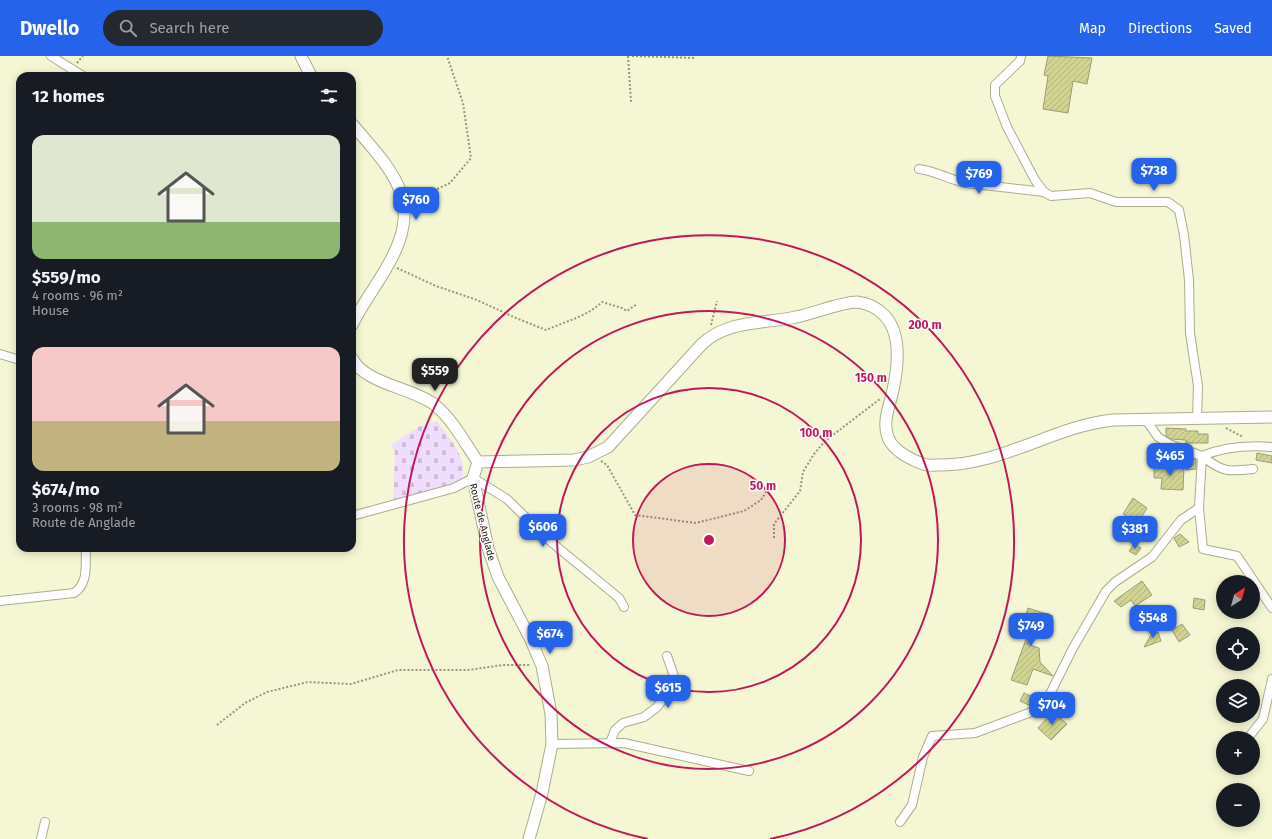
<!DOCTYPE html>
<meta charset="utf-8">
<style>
:root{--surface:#171b24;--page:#242831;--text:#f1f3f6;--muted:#9ea1a6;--accent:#2563eb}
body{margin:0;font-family:"Fira Sans",sans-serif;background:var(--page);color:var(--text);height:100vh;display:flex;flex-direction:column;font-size:15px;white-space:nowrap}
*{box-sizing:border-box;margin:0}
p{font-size:13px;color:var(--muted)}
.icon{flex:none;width:22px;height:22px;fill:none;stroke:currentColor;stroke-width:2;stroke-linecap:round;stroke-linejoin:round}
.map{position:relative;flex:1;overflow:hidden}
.side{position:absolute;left:16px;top:16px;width:340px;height:480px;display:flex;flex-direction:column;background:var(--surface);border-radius:12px;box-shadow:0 2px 10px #0003}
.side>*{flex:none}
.needle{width:26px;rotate:37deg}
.fabs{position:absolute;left:1216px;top:519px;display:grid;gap:8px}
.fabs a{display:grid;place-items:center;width:44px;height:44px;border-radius:50%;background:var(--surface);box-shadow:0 2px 10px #0003;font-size:20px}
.price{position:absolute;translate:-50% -34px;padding:0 9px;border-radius:8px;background:var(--accent);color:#fff;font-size:13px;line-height:26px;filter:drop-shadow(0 1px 2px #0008)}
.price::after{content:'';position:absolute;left:50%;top:24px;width:12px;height:9px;margin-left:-6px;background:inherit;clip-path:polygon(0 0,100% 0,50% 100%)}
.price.active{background:#222;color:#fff}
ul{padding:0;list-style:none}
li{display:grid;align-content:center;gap:8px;height:212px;padding:0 16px}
li span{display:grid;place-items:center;height:124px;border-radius:12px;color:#555}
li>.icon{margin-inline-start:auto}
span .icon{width:72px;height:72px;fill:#fffc;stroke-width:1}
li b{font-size:17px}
h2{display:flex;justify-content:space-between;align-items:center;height:48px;padding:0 16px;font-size:17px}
header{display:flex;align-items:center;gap:24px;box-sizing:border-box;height:56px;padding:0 20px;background:var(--accent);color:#fff}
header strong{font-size:19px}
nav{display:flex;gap:22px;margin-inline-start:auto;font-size:14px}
.search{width:280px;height:36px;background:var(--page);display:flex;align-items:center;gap:10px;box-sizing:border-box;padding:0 14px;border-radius:22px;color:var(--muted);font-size:15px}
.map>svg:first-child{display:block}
.cemetery{fill:url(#cemetery-stones)}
.building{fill:url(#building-hatch);stroke:#9b9c7c}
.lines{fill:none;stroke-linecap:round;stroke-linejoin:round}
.street-casing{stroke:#abad8c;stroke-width:10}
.secondary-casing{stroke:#abad8c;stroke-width:13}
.path{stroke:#95967e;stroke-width:2;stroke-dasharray:2 2;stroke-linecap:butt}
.street{stroke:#fff;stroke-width:8}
.secondary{stroke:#fff;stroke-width:11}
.ring{fill:none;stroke:#c2185b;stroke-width:2}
.labels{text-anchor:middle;stroke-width:3;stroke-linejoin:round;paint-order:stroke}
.street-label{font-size:10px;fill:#242418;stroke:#fff}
.centre{fill:#c2185b;stroke:#fff;stroke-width:2}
.ring-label{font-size:12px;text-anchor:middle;font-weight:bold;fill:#c2185b;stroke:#fff;stroke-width:3;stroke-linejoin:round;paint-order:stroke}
</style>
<header>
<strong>Dwello</strong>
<div class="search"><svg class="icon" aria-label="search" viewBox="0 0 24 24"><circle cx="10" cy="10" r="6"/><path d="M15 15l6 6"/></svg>Search here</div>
<nav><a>Map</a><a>Directions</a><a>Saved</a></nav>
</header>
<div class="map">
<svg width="1272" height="783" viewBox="0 0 1272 783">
<defs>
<pattern id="cemetery-stones" width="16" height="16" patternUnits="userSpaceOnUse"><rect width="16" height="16" fill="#f0ddfd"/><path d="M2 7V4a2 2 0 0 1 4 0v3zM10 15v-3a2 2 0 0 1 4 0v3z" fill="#cebed8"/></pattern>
<pattern id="building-hatch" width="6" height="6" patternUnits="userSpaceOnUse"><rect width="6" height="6" fill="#d1d392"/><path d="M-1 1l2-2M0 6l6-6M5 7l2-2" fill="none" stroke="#b3b57d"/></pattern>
</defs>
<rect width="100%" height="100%" fill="#f5f7d4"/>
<path class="cemetery" d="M 437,365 C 449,382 472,406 460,428 L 393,446 L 395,396 L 391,389 L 418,371 Z"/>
<g class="building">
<path d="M 1048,0 L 1092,2 L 1087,28 L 1073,25 L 1068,57 L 1043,53 L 1048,20 L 1044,19 Z"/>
<path d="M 1166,372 L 1186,373 L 1186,375 L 1198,375 L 1198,378 L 1208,378 L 1208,387 L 1186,387 L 1186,384 L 1171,383 L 1166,380 Z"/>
<path d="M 1257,397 L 1272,400 L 1272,407 L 1256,404 Z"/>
<path d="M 1187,401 L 1196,404 L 1196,413 L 1186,414 L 1185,405 L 1188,405 Z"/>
<path d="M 1154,411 L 1184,411 L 1183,434 L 1161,433 L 1162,422 L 1154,422 Z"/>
<path d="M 1133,442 L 1147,452 L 1138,467 L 1123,458 Z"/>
<path d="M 1180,478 L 1189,486 L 1179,491 L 1174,482 Z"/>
<path d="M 1134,488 L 1141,492 L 1136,499 L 1129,495 Z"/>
<path d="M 1142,525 L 1152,539 L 1135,550 L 1131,544 L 1121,551 L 1114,545 Z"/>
<path d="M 1194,542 L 1205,544 L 1204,554 L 1193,552 Z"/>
<path d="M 1028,552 L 1053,560 L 1050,568 L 1046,567 L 1043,576 L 1027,588 L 1039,592 L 1040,606 L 1053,620 L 1033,613 L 1027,629 L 1011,624 L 1029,575 L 1022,572 Z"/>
<path d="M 1182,568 L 1190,579 L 1179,586 L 1172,574 Z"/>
<path d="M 1158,576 L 1161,585 L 1144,591 L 1151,579 Z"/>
<path d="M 1024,637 L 1039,644 L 1031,650 L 1020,645 Z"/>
<path d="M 1053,656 L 1067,668 L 1051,684 L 1038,672 Z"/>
</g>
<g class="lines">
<defs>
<g id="street">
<path d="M 51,0 L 83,20"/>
<path d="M 1021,0 L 1020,5 L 995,29 L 995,40 L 1007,71 L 1035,124 L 1044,136 L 1051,140 L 1090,137 L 1116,146 L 1168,146 L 1179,154 L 1184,179 L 1189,224 L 1190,277 L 1198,330 L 1197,363"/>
<path d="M 919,113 C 936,115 950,124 966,127 L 1044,136"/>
<path d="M 0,298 L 20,304"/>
<path d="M 1146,364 L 1158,381 L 1169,388 L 1202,400 C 1224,391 1248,389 1272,391"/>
<path d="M 1253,413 C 1228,416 1222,416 1202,400 L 1199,452 L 1203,493 L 1237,500 L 1272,552"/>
<path d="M 352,460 L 454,432 L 473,422 L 507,443 L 550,485 L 619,542 L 624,551"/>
<path d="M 0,545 L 74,537 C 89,527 85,509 86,492"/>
<path d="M 1248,682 L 1263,663 L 1272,623"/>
<path d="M 610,687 L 615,674 L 623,667 L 644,661 L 657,651 L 673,630 L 675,623 L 667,600"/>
<path d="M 552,688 L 624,687 L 749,715"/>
<path d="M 900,766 L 912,749 L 923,701 L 932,680 L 975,677 L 1034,655 L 1046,646 L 1073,592 L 1106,535 L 1115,526 L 1152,501 L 1181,464 L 1199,452"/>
<path d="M 41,783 L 45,766"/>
</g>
<g id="secondary">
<path d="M 301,0 L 311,20"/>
<path d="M 352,68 C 393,116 425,145 388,209 C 377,229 362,248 352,269"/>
<path d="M 352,302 C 364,328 414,332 435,349 C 453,364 465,387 478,406"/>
<path d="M 529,783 L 542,737 L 552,688 L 551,658 L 542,610 L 530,582 L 498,521 L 488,492 L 473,422 L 478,406 L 574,404 L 588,401 L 608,391 L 702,288 C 727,264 763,268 796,261 C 813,258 841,246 857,246 C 868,247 876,251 884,259 C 902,277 898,311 893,334 C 890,349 883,363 887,378 C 890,393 910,403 923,408 C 928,410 936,409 941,409 C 1002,409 1055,370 1113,364 L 1272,361"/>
</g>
</defs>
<use href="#street" class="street-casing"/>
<use href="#secondary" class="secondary-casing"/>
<g class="path">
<path d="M 628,0 L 631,46"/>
<path d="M 632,0 L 696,2"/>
<path d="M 77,7 L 83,0"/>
<path d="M 412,145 L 450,127 L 471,102 L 463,47 L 447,0"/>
<path d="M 397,212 L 436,230 L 477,244 L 516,262 L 546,274 C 564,266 588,260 602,246 L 622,252 L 627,255 L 637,248"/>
<path d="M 711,269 L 717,245"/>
<path d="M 1226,372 L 1243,381"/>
<path d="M 601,405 L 607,409 L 635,459 L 696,467 L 744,455 L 761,444 L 766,436"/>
<path d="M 774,482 L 774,468 L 800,435 L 803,416 L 814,398 L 825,385 L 880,343"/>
<path d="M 217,669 L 245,647 L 267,636 L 308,626 L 351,628 L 398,614 L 468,614 L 503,609 L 531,609"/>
</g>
<use href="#street" class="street"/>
<use href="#secondary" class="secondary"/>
</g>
<circle cx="709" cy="484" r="76" fill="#c2185b" fill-opacity=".12"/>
<g class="ring">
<circle cx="709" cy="484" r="76"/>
<circle cx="709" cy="484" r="152"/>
<circle cx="709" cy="484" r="229"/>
<path d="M648 783A305 305 0 1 1 770 783"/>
</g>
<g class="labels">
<g class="street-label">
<text transform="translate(483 466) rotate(76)" y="4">Route de Anglade</text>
</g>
</g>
<circle cx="709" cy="484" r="6" class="centre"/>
<g class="ring-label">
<text x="925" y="273">200 m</text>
<text x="871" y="326">150 m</text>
<text x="816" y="381">100 m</text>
<text x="763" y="434">50 m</text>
</g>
</svg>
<div class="fabs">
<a><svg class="needle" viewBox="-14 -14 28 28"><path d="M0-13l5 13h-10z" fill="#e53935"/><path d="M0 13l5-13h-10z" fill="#9ea1a6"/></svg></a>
<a><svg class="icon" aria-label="locate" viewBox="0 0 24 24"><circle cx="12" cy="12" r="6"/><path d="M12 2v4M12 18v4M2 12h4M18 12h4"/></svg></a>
<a><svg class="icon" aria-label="layers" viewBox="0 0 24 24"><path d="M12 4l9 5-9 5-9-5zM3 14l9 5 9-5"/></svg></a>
<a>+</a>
<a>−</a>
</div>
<b class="price" style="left:1154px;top:136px">$738</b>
<b class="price" style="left:979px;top:139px">$769</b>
<b class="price" style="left:416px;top:165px">$760</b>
<b class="price active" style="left:435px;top:336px">$559</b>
<b class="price" style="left:1170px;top:421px">$465</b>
<b class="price" style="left:543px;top:492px">$606</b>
<b class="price" style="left:1135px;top:494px">$381</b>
<b class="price" style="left:1153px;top:583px">$548</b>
<b class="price" style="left:1031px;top:591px">$749</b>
<b class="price" style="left:550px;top:599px">$674</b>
<b class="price" style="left:668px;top:653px">$615</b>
<b class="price" style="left:1052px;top:670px">$704</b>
<section class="side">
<h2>12 homes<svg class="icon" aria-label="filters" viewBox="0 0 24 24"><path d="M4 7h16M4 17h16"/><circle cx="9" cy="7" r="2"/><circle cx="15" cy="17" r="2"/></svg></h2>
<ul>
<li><span style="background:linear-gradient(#dfe7d0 70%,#8fb573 0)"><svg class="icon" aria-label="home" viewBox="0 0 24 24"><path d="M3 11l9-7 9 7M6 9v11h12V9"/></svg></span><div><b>$559/mo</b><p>4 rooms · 96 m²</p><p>House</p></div></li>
<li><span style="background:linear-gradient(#f6c9c9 60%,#c2b280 0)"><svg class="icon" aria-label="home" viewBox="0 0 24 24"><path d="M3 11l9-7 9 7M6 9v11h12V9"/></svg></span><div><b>$674/mo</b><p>3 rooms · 98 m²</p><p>Route de Anglade</p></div></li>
</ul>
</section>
</div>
